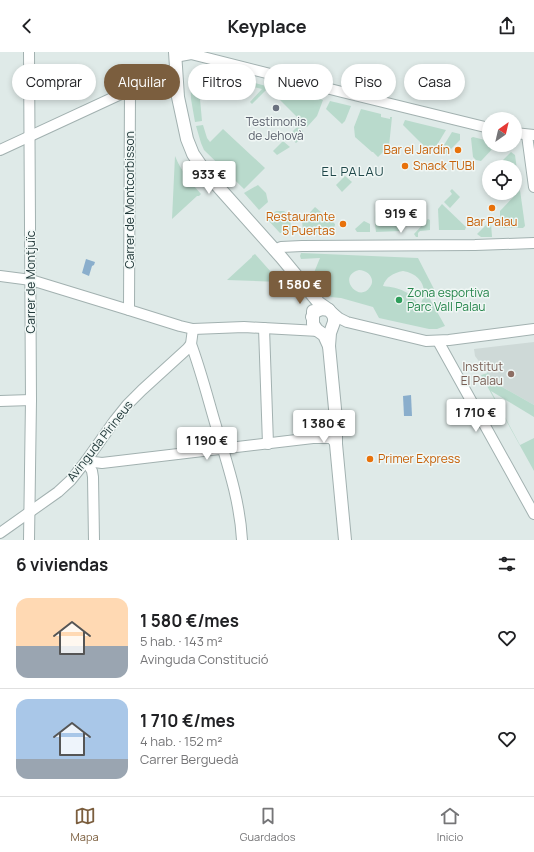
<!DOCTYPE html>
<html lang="es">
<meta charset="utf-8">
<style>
:root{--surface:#fff;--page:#f6f6f6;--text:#202124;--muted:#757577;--line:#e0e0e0;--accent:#7b5e3e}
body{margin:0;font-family:Manrope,sans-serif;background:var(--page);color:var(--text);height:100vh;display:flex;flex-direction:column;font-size:15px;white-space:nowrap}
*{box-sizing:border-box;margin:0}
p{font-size:13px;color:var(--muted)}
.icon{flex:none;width:22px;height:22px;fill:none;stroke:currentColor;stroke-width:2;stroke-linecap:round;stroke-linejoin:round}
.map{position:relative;height:488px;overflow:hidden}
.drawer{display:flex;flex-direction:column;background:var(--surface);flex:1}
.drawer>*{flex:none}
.guide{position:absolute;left:12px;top:12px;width:510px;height:36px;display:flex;gap:8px}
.needle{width:26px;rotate:34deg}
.tools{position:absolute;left:482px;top:60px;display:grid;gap:8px}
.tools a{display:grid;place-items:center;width:40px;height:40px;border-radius:50%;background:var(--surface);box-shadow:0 2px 6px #0003;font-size:20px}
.price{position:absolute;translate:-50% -34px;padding:0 9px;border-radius:4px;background:#fff;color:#222;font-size:13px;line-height:26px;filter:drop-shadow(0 1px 2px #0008)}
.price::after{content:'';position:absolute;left:50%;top:24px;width:12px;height:9px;margin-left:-6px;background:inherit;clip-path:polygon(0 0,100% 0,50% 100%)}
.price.active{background:var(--accent);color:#fff}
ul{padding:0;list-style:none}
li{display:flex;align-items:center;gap:12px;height:100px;padding:0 16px}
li+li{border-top:1px solid var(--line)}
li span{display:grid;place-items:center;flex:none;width:112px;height:80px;border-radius:12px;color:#555}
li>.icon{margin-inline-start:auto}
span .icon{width:48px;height:48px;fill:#fffc;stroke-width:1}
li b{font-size:17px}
h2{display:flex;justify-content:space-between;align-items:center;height:48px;padding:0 16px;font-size:17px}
.tag{padding:0 14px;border-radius:18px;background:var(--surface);box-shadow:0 2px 6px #0003;font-size:14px;line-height:36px}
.tag.active{background:var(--accent);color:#fff}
header{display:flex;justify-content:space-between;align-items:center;height:52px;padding:0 16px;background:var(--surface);font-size:18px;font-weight:700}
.dock{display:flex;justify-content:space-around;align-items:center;height:56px;border-top:1px solid var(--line);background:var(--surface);font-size:11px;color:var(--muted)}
.dock a{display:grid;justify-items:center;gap:2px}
.dock .active{color:var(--accent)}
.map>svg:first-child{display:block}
.built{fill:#ced9d7}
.green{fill:#b9dacc;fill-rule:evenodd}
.water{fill:#8aaecc}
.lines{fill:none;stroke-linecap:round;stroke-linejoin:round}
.minor-casing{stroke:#a2b1b0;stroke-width:12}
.tertiary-casing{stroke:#a2b1b0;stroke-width:14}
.minor{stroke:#fff;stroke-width:10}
.tertiary{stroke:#fff;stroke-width:12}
.worship-dot{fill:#6b7280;stroke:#f0f7f5;stroke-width:1.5}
.food-dot{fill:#e8710a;stroke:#f0f7f5;stroke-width:1.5}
.leisure-dot{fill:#2e9e5b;stroke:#f0f7f5;stroke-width:1.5}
.education-dot{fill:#8d6e63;stroke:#f0f7f5;stroke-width:1.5}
.labels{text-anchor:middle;stroke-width:3;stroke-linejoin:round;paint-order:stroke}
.worship-label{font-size:12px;fill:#5b616d;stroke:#f0f7f5}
.food-label{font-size:12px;fill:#c56008;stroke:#f0f7f5;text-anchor:end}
.street-label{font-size:12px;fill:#213839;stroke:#f0f7f5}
.leisure-label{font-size:12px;fill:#27864d;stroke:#f0f7f5;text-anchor:start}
.education-label{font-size:12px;fill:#785e54;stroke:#f0f7f5;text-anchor:end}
.neighbourhood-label{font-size:13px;letter-spacing:1px;fill:#1f4749;stroke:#f0f7f5}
</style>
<header><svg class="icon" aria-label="back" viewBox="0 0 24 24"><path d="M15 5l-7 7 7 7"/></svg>Keyplace<svg class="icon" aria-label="share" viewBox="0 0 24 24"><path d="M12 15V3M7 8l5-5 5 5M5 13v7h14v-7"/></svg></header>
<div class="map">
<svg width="534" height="488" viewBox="0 0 534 488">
<rect width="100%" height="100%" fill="#dfeae8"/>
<path class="built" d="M 534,290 L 534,353 L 495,331 L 475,304 L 474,297 Z"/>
<g class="green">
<path d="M 196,16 L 224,23 L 203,32 L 199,36 L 202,69 L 195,70 L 191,47 L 190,21 Z"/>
<path d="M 255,31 L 266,34 L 267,37 L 252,52 L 250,50 L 262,37 L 254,35 Z"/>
<path d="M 283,38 L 323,48 L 317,64 L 307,75 L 277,45 Z"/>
<path d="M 330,49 L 351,54 L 345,69 L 342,72 L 326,57 Z"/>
<path d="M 361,57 L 381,62 L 381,65 L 390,67 L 390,65 L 392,65 L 389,94 L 378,105 L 373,100 L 372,100 L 355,85 L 354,75 Z"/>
<path d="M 405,68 L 446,78 L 437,93 L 430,100 L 403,73 Z"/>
<path d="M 203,73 L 207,86 L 210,90 L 223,77 L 265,116 L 244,137 L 204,98 L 201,91 L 196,74 Z"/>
<path d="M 298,74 L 303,79 L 297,85 L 299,88 L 296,91 L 288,84 Z"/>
<path d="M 452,80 L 460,82 L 460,88 L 446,102 L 441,98 Z"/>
<path d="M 473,85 L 489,89 L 489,93 L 496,93 L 481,109 L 476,108 L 473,105 L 471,86 Z"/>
<path d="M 283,89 L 290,95 L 277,103 L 273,99 Z"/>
<path d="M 511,100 L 515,103 L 519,133 L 515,137 L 515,115 L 496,115 Z"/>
<path d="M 175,104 C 181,119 191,131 201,142 L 199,144 L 197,144 L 172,167 Z"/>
<path d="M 345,124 L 352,130 L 342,140 L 336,133 Z"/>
<path d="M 258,133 L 266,141 L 268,150 L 259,158 L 244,141 L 249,138 Z"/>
<path d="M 452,137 L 460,145 L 450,156 L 444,150 L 452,142 L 450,139 Z"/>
<path d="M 520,138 L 525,174 L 523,176 L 500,176 L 500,159 Z"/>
<path d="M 442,152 L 466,175 L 465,178 L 439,178 L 438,157 Z"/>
<path d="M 379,153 L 402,175 L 400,179 L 376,180 C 375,171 373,159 379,153 Z"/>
<path d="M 315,155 L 335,172 L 335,173 L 332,180 L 306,181 L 303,178 L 302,169 Z"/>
<path d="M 276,159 L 284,159 L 291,165 L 290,181 L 280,181 L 267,167 Z"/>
<path d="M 428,167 L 430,168 L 430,178 L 420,179 L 418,181 L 418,185 L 416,185 L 414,182 Z"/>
<path d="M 364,169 L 370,172 L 370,180 L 357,180 L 355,177 Z"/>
<path d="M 489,170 L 491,171 L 492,185 L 481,185 L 477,182 Z"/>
<path d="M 301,201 L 418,206 L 434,237 L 426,240 L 445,274 L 437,277 L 429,277 L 379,266 L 373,255 L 341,246 L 330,245 L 313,223 L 320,206 L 301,207 L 300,204 ZM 359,218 C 368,218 376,227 370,235 C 359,252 336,224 359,218 ZM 403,219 C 422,222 430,239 419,254 C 410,239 400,236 383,234 C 386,225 393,221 403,219 Z"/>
<path d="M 255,202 L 280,230 L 227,228 L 252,205 L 252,204 Z"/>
<path d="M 488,321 L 495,331 L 534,353 L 534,365 L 491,339 L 520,393 L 534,386 L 534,419 L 481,323 Z"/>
</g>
<g class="water">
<path d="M 86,207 L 95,210 L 94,213 L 92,214 L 89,224 L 82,221 Z"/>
<path d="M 411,343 L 412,364 L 404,364 L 403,344 Z"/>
</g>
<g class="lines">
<defs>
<g id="minor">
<path d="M 175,5 L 191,2 L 195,3 L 342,40 L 489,76"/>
<path d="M 515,81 L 534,83"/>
<path d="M 527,83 L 534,135"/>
<path d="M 0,98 L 175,17"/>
<path d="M 274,198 L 281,195 L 302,194 L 475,193 L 534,191"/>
<path d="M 0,224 L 31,228 L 129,258 L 180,274 L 193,277 L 244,275 L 319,279"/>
<path d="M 129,258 L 130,38"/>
<path d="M 332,260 L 339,266 L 347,270 L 426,289 L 449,288 L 534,277"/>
<path d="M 264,276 L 268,392"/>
<path d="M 438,289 L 534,462"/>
<path d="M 191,292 C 201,319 208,347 216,374 C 227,411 240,449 242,488"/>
<path d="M 0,349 L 31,348"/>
<path d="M 86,409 L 102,411 L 313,386 L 331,386 L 336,392"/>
<path d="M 86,409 L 92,419 L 93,425 L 94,488"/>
<path d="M 0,481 L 58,440 L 71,428 L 86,409 L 115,368 L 127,353 L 142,338 L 187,297 L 191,292 L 193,277"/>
<path d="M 29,488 L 31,348 L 29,0"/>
</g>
<g id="tertiary">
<path d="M 175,0 L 178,45 L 187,87 L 193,102 L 206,121 L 281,205 L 319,251 L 329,258"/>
<path d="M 313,259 L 313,272 L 317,278 L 324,283 L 329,294"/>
<path d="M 312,265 L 316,259 L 322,257 L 329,258 L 333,263 L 334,266 L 334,270 L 330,281 L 329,294 L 336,367 L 336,392 L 345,488"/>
</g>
</defs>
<use href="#minor" class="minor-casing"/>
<use href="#tertiary" class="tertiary-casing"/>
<use href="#minor" class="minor"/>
<use href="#tertiary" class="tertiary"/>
</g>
<circle class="worship-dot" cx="276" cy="56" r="4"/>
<g class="food-dot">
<circle cx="458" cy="98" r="4"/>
<circle cx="405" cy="114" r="4"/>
<circle cx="492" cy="156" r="4"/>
<circle cx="343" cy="172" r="4"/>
<circle cx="370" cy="407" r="4"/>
</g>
<circle class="leisure-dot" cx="399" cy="248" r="4"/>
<circle class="education-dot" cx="511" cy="322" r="4"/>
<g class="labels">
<g class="worship-label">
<text x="276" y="74">Testimonis<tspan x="276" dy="14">de Jehovà</tspan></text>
</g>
<g class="food-label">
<text x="450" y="102">Bar el Jardín</text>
<text x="413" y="118" text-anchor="start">Snack TUBI</text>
<text x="335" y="169">Restaurante<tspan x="335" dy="14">5 Puertas</tspan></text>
<text x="492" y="174" text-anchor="middle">Bar Palau</text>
<text x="378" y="411" text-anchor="start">Primer Express</text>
</g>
<g class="street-label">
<text transform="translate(130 148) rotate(-90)" y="4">Carrer de Montcorbisson</text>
<text transform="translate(31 230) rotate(-90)" y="4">Carrer de Montjuïc</text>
<text transform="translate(100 389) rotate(-52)" y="4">Avinguda Pirineus</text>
</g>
<g class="leisure-label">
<text x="407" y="245">Zona esportiva<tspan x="407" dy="14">Parc Vall Palau</tspan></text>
</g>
<g class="education-label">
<text x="503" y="319">Institut<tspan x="503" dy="14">El Palau</tspan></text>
</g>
<g class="neighbourhood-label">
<text x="353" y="124">EL PALAU</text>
</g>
</g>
</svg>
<div class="tools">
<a><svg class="needle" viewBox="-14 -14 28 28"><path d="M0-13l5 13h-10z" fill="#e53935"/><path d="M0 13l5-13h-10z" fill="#757577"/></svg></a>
<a><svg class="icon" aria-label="locate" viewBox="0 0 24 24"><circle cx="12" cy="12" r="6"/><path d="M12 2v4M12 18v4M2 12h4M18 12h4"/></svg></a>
</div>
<b class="price" style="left:209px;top:143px">933 €</b>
<b class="price" style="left:401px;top:182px">919 €</b>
<b class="price active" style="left:300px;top:253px">1 580 €</b>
<b class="price" style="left:476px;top:381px">1 710 €</b>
<b class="price" style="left:324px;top:392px">1 380 €</b>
<b class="price" style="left:207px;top:409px">1 190 €</b>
<div class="guide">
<a class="tag">Comprar</a>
<a class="tag active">Alquilar</a>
<a class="tag">Filtros</a>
<a class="tag">Nuevo</a>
<a class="tag">Piso</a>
<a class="tag">Casa</a>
</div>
</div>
<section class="drawer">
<h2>6 viviendas<svg class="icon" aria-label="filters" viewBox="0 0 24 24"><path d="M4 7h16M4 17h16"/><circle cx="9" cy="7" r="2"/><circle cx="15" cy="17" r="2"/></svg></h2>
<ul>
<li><span style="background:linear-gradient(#ffd9b3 60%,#9aa5b1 0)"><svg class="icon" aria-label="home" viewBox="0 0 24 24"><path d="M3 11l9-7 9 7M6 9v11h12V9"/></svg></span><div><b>1 580 €/mes</b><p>5 hab. · 143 m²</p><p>Avinguda Constitució</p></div><svg class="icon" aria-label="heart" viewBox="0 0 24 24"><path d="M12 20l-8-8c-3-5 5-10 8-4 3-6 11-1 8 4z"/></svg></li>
<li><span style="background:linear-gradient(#a9c7e8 75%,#9aa5b1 0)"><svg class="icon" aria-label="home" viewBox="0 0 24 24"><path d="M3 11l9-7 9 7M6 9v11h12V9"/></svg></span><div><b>1 710 €/mes</b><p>4 hab. · 152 m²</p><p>Carrer Berguedà</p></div><svg class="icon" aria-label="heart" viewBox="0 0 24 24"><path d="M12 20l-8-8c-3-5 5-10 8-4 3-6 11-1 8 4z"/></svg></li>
</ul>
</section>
<nav class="dock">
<a class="active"><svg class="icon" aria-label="map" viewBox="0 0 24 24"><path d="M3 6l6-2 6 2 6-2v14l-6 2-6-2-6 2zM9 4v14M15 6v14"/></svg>Mapa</a>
<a><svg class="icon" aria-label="saved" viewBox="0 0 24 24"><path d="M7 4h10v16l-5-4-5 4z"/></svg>Guardados</a>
<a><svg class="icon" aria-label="home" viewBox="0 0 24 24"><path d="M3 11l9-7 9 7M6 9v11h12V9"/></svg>Inicio</a>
</nav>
